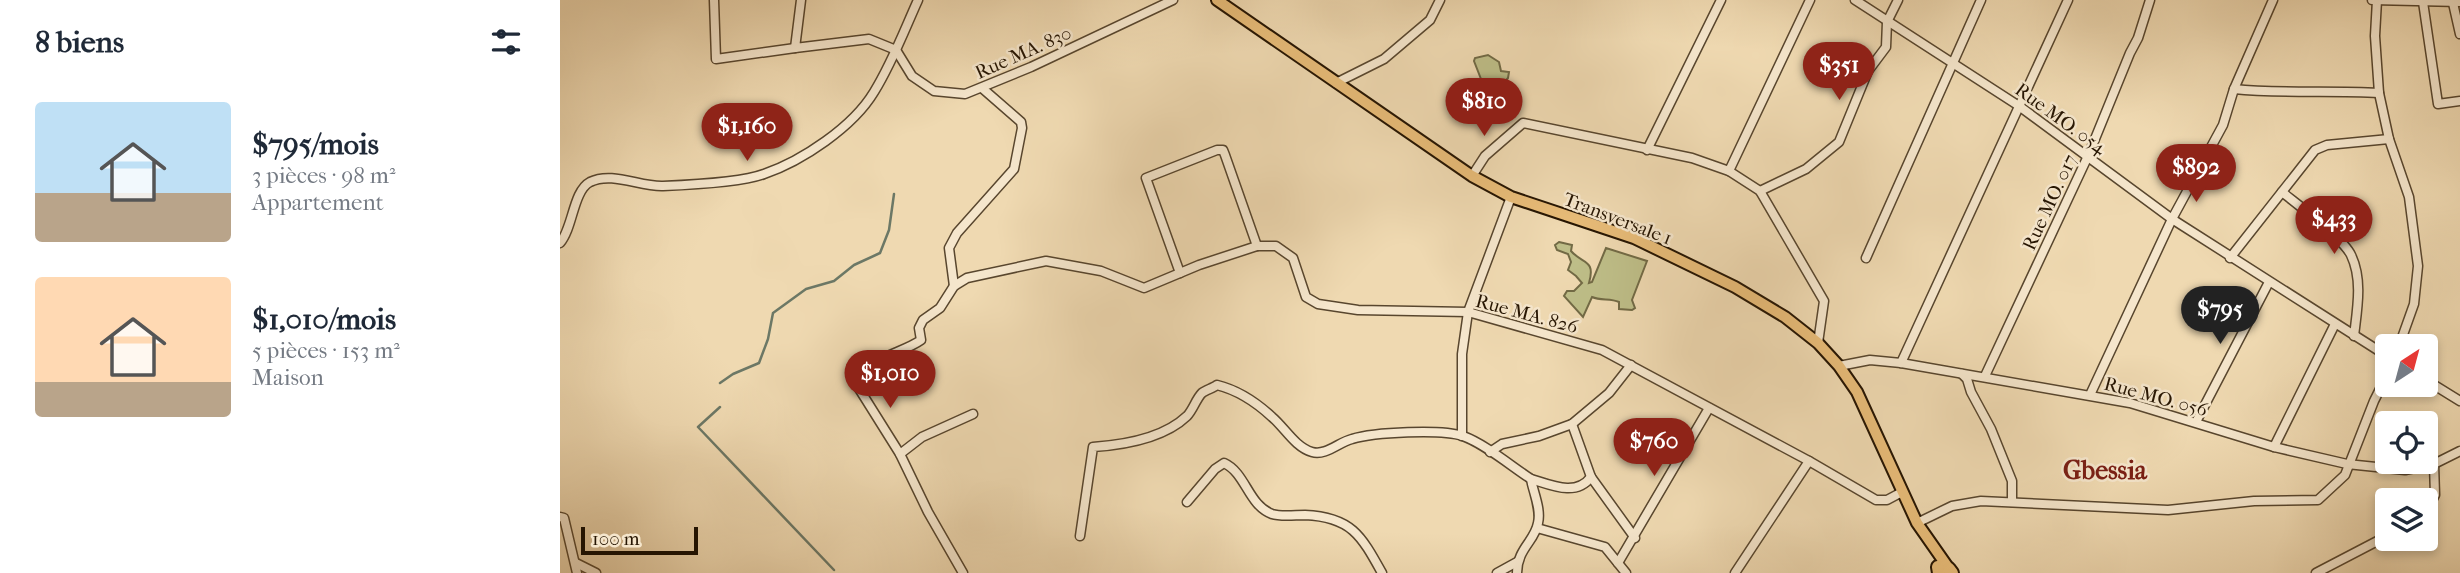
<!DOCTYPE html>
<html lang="fr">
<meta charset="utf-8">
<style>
:root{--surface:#fff;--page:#f6f6f7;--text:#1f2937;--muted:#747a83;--accent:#8f2418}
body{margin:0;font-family:"IM FELL French Canon",serif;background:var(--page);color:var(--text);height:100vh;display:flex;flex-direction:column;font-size:26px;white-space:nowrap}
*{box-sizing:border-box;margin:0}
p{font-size:23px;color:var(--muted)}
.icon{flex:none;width:38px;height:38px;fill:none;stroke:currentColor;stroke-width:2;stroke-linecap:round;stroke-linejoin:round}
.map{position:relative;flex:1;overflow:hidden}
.details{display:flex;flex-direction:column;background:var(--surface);width:560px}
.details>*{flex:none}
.needle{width:46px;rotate:36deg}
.fabs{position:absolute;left:1815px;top:334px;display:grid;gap:14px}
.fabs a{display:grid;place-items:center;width:63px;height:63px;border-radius:7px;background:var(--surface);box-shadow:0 4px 10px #0003;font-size:35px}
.scale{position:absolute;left:21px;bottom:18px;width:117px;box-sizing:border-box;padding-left:7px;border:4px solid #261502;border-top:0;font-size:19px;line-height:24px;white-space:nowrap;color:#261502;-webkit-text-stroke:5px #f5e6cc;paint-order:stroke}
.price{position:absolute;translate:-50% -60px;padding:0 16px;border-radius:24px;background:var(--accent);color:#fff;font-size:23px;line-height:46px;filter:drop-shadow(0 2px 4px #0008)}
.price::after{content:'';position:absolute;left:50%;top:42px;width:21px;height:16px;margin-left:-10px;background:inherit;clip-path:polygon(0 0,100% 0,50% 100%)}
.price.on{background:#222;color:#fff}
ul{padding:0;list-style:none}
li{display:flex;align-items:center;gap:21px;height:175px;padding:0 35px}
li span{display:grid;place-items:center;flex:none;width:196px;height:140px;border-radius:7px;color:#555}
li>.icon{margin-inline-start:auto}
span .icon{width:84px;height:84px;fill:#fffc;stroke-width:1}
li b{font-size:30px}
h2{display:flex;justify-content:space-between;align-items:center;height:84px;padding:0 35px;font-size:30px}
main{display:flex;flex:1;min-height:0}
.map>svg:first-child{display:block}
.green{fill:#bebe88;stroke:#726a45;stroke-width:2}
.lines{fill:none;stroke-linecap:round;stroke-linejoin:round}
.stream{stroke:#6c7866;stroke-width:2.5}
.minor-casing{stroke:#58462e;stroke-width:11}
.major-casing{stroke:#261502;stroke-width:14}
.highway-casing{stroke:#261502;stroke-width:16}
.minor{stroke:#f5e6cc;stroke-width:8}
.major{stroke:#e8bc78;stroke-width:10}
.highway{stroke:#e8bc78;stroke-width:12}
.labels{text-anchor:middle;stroke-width:5;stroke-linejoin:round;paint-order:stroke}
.street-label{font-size:19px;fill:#261502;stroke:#f5e6cc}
.district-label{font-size:26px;font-weight:bold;fill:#7a1f14;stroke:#f5e6cc}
</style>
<main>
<section class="details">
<h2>8 biens<svg class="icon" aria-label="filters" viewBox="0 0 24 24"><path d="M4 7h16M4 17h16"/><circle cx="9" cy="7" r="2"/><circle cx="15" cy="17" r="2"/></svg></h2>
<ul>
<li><span style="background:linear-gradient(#bfe0f5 65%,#b9a48a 0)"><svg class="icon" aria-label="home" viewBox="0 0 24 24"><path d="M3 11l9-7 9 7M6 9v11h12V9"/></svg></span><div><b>$795/mois</b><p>3 pièces · 98 m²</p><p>Appartement</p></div></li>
<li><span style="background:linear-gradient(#ffd9b3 75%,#b9a48a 0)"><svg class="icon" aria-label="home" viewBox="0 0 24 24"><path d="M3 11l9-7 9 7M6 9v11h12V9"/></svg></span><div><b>$1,010/mois</b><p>5 pièces · 153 m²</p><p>Maison</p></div></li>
</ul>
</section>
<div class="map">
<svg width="1900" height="573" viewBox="0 0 1900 573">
<rect width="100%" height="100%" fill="#efd9b1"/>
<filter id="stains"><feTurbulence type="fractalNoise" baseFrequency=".00286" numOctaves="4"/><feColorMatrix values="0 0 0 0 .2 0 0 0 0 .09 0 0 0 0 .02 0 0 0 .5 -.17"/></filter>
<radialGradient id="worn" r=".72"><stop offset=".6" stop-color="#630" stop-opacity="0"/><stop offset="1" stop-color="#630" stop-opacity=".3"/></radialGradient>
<g class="green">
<path d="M 928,55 L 939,62 L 941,71 L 949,72 L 948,78 L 937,90 L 928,84 L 929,81 L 921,79 L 914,61 L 915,58 Z"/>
<path d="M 999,242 L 1012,245 L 1011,251 C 1022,264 1036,259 1029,283 L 1032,282 L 1046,248 L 1087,261 L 1072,300 L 1075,308 L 1072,310 L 1059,309 L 1059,302 C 1050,298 1041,301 1032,297 L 1023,317 L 1004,296 L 1007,291 L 1014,291 L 1022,283 L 1016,276 L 1008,270 L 1011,262 L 1008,254 L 997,250 L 995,245 Z"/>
</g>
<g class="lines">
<g class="stream">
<path d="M 160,383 L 173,374 L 199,363 L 208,339 L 213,313 L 246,289 L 274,281 L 294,265 L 320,253 L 329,230 L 334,194"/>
<path d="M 160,407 L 138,427 L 274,570"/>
</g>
<defs>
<g id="minor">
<path d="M 154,0 L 156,59 L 235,48"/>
<path d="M 241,0 L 235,48 L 309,39 L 336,50 L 352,76 L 374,91 L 405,94 L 471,67 L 613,0"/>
<path d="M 1295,0 L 1459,106 L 1612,219 L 1827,356"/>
<path d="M 1812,0 L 1900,2"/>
<path d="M 1817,0 L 1815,36 L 1819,93 L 1829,139 L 1849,197 L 1858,266 L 1854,304 L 1839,346"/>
<path d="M 1863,2 L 1878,104 L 1900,101"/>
<path d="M 1893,3 L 1900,34"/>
<path d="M 776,83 L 824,59 L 870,20 L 880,0"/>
<path d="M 1674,89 C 1722,94 1771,90 1819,93"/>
<path d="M 1087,150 L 1161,0"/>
<path d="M 1169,171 L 1250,0"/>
<path d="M 912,176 L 925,156 L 963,123 L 1132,158 L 1169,171 L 1200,191 L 1264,301 L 1258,343"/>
<path d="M 1200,191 L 1246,169 L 1279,142 L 1308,71 L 1326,47 L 1327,22 L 1338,0"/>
<path d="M 1722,192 C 1738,205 1783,238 1791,255 C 1803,280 1797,310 1794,336"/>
<path d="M 0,243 C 13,228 13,191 30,182 C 52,171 80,187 103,186 C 128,185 183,182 204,174 C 242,161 293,127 314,92 C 332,63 344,31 358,0"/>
<path d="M 1306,258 L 1421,0"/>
<path d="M 1670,258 L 1755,150 L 1767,145 L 1829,139"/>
<path d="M 620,273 L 586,178 L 657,150 L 663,150 L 665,155 L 697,246"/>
<path d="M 394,286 L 389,248 L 397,233 L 454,169 L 462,128 L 461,122 L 422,88"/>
<path d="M 1341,363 L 1508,0"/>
<path d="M 1279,366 L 1310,360 L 1341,363 L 1570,403 L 1714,447 L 1787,464 L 1845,470 L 1874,464 L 1900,451"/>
<path d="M 1402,374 L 1407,379 L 1411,392 L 1431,429 L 1452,481 L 1452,502"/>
<path d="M 1425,376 L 1528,156 L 1570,53 L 1578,38 L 1590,0"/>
<path d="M 1866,380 L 1900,401"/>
<path d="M 1530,395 L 1612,219 L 1663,125 L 1674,89 L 1713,0"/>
<path d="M 1636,422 L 1709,282"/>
<path d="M 1012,424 L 1031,477 L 1075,538"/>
<path d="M 902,436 L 902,354 L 908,312 L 951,197"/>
<path d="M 1714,447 L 1775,324"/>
<path d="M 930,452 L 942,444 L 979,436 L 1012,424 L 1049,393 L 1071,365"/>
<path d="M 340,454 L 362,437 L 413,414"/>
<path d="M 971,479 C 991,485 1016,497 1031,477"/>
<path d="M 627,502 L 655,469 L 664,463 C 686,473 688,505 712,514 C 721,517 735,515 745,515 C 791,517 801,535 822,573"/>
<path d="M 1866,512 L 1875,495 L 1874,464"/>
<path d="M 0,517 L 4,518 L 17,573"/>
<path d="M 1357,523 L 1392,506 L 1421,501 L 1608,510 L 1694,501 L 1758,500 L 1785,475 L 1814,401 L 1827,375"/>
<path d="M 977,528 L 1045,547 L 1066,573"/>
<path d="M 520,536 L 533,447 C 563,445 604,438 627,416 C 633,410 636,399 642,393 C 646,390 653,388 657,385 C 677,390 697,403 712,417 C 725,428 735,447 752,452 C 766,456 779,442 792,439 C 814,432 882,429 903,436 C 925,444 951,466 971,479 L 972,484 C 975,496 981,511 978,523 C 975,541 957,549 957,573"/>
<path d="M 16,563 L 36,573"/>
<path d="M 1058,563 L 1149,408"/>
<path d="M 403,573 L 368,512 L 340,454 L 298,387 C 303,357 340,355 361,340 L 359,328 L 363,320 L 380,308 L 394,286 L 407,278 L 486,261 L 541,271 L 584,288 L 639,265 L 697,246 L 716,246 L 733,258 L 746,297 L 758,304 L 798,310 L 908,312 L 1042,350 L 1249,461 L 1316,500 L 1327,500 L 1342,492"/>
<path d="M 937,573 L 957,562"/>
<path d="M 1175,573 L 1249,461"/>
<path d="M 1756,573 L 1827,536"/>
</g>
<path id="major" d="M 657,0 L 912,176 L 951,197 L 1074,238 L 1175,287 L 1225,317 L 1258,343 L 1279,366 L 1297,392 L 1357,523 L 1392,573"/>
<g id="highway">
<path d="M 1378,567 L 1379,573"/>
<path d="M 1389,569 L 1392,573"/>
</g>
</defs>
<use href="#minor" class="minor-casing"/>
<use href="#major" class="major-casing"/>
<use href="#highway" class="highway-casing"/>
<use href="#minor" class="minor"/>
<use href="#major" class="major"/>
<use href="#highway" class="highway"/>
</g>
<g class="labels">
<g class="street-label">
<text transform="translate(463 52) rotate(-24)" y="7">Rue MA. 830</text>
<text transform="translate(1501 118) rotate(36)" y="7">Rue MO. 054</text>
<text transform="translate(1489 202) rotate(-65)" y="7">Rue MO. 017</text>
<text transform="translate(1058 218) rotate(21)" y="7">Transversale 1</text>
<text transform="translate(967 313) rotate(15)" y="7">Rue MA. 826</text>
<text transform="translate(1596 396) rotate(15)" y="7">Rue MO. 056</text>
</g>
<g class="district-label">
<text x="1545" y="479">Gbessia</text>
</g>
</g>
<rect width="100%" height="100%" filter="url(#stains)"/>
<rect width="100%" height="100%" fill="url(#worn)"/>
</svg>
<div class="fabs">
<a><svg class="needle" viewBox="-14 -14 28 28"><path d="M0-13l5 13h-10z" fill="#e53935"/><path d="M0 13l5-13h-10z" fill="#747a83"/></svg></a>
<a><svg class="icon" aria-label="locate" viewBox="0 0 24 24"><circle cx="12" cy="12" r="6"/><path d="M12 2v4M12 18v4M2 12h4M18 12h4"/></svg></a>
<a><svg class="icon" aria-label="layers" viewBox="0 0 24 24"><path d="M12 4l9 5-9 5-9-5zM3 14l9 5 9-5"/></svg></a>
</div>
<div class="scale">100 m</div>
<b class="price" style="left:1279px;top:102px">$351</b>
<b class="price" style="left:924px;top:138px">$810</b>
<b class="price" style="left:187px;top:163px">$1,160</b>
<b class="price" style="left:1636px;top:204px">$892</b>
<b class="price" style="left:1774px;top:256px">$433</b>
<b class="price on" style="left:1660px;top:346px">$795</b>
<b class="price" style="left:330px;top:410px">$1,010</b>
<b class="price" style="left:1094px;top:478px">$760</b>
</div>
</main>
